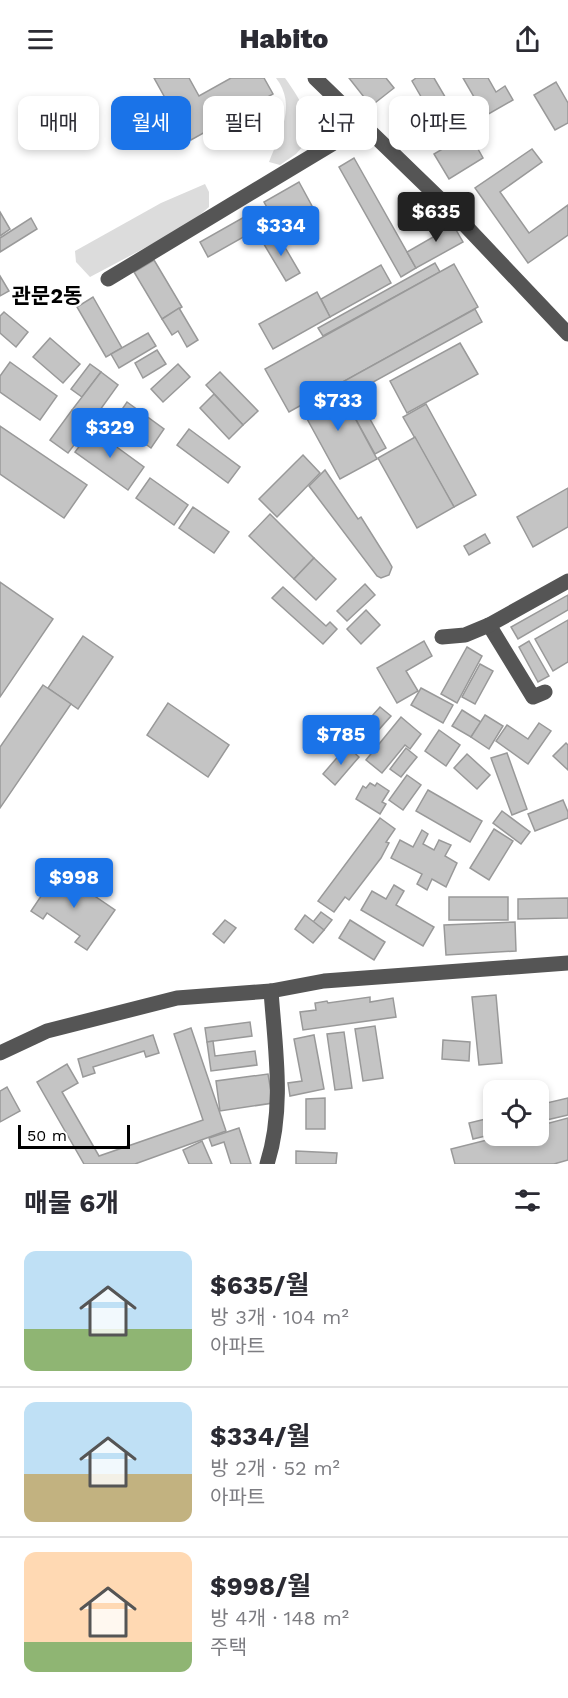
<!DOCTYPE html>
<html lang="ko">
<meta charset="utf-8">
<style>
:root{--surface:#fff;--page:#f7f7f7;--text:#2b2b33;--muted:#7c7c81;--line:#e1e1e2;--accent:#1a73e8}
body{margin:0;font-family:"Work Sans","Noto Sans KR",sans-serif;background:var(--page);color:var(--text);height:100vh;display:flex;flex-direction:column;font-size:22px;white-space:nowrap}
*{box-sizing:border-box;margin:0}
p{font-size:20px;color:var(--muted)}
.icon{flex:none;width:33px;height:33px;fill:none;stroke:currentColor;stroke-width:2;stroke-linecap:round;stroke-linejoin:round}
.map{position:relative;height:1086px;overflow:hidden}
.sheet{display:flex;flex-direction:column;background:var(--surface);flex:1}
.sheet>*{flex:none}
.guide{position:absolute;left:18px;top:18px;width:532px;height:54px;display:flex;gap:12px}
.buttons{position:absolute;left:483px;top:1002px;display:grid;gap:12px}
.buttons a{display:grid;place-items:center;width:66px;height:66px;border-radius:12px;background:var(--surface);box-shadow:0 3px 9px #0003;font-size:30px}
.scale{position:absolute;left:18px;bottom:15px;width:112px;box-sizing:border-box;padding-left:6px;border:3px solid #000;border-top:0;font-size:16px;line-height:21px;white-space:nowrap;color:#000;-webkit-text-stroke:4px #fff;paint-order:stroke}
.price{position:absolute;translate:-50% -51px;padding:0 14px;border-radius:6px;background:var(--accent);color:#fff;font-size:20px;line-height:39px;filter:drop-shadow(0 2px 3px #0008)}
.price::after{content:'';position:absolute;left:50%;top:36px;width:18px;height:14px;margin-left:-9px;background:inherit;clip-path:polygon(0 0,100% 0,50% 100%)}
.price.on{background:#222;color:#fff}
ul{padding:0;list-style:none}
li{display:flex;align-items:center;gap:18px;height:150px;padding:0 24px}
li+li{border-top:2px solid var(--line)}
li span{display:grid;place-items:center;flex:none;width:168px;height:120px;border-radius:12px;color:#555}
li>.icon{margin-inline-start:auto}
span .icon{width:72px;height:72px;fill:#fffc;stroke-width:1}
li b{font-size:26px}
h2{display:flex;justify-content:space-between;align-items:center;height:72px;padding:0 24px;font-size:26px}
.pill{padding:0 21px;border-radius:12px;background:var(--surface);box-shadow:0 3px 9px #0003;font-size:21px;line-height:54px}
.pill.on{background:var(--accent);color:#fff}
header{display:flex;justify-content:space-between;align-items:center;height:78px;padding:0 24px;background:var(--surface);font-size:27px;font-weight:800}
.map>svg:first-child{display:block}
.green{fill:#dcdcdc}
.building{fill:#c4c4c4;stroke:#999;stroke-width:1.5}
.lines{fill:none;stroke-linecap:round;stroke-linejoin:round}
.minor{stroke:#555;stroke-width:15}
.labels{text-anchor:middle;stroke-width:4.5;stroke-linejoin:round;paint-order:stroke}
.quarter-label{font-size:21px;font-weight:bold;fill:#000;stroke:#fff}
</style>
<header><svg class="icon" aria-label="menu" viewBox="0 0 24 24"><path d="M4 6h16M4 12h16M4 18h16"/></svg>Habito<svg class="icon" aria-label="share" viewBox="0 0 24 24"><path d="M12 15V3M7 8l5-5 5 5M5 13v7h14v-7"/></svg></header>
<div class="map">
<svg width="568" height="1086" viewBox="0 0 568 1086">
<rect width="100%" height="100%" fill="#fff"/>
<g class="green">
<path d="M 276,0 L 285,0 C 300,21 306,32 313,57 L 296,76 L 280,87 L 269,84 C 280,56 297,27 276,0 Z"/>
<path d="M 205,106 L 209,114 L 209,129 L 188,147 L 90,199 L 76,184 L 75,173 L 161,125 Z"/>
</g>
<g class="building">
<path d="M 154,0 L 189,0 L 199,18 L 231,0 L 264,0 L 273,16 L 191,62 L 185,51 L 187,49 L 184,42 L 179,45 Z"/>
<path d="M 349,0 L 386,0 L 394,10 L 371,28 Z"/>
<path d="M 416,0 L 434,0 L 464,51 L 446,62 L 412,3 Z"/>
<path d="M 463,0 L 488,0 L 496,14 L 505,8 L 513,22 L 485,38 Z"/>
<path d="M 556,4 L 568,25 L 568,45 L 555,52 L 534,17 Z"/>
<path d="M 469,55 L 483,80 L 449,101 L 434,76 Z"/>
<path d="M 532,71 L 542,84 L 500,114 L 529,155 L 568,127 L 568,157 L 528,185 L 475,110 Z"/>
<path d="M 354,80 L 416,190 L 401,199 L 339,89 Z"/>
<path d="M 299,104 L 312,128 L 277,147 L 264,124 Z"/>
<path d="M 0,134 L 10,151 L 0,158 Z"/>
<path d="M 253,134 L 261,149 L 208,179 L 200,164 Z"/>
<path d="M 448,138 L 463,164 L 416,190 L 407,174 L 435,158 L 430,148 Z"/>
<path d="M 31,140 L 37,151 L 0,174 L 0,160 Z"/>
<path d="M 276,154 L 300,195 L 286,203 L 262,163 Z"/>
<path d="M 154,182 L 182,229 L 162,241 L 134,194 Z"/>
<path d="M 435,185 L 440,194 L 323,258 L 318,250 Z"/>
<path d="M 454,186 L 478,229 L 289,334 L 265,291 Z"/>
<path d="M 381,187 L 391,205 L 330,239 L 321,221 Z"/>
<path d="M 0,198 L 9,213 L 0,218 Z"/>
<path d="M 317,214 L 330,239 L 273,271 L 259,246 Z"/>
<path d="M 93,219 L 122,270 L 106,279 L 77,229 Z"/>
<path d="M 179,230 L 198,262 L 187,269 L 178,253 L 172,257 L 162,241 Z"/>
<path d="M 475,231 L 482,244 L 355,314 L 386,370 L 375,376 L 337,307 Z"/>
<path d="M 4,234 L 28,254 L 16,269 L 0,255 L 0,238 Z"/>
<path d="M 148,255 L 156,268 L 119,290 L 111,276 Z"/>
<path d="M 50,260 L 80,286 L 63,305 L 33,279 Z"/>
<path d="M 460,265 L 478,296 L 407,335 L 390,303 Z"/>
<path d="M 157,272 L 166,286 L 143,300 L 135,285 Z"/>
<path d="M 10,284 L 57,318 L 40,342 L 0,314 L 0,298 Z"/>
<path d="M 90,286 L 101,294 L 82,319 L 71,311 Z"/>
<path d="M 178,286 L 190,299 L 163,324 L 151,311 Z"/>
<path d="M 101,294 L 118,307 L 90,346 L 72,332 Z"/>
<path d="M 220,294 L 258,333 L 243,347 L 206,307 Z"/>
<path d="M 337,307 L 377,381 L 340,401 L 300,328 Z"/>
<path d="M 214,316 L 243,347 L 229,361 L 200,330 Z"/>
<path d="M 127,324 L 164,351 L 151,370 L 114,343 Z"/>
<path d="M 426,326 L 476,417 L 454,429 L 403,339 Z"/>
<path d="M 72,332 L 90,346 L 68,375 L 50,362 Z"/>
<path d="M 0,348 L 87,407 L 64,440 L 0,396 Z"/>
<path d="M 92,351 L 144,389 L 128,412 L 75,374 Z"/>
<path d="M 189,351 L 240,389 L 228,405 L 177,367 Z"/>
<path d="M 415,359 L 454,429 L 417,450 L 378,380 Z"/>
<path d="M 303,377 L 320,395 L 277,439 L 259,421 Z"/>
<path d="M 325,392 L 358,441 L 361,439 L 388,482 L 392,489 L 389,497 L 381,500 L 377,498 L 309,408 Z"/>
<path d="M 150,400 L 188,427 L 174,447 L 136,420 Z"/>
<path d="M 568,410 L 568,449 L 533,469 L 517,439 Z"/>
<path d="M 193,429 L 229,454 L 214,475 L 179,450 Z"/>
<path d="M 270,436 L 314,480 L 294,501 L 249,458 Z"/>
<path d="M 485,456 L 490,465 L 469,477 L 464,468 Z"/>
<path d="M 314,480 L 336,501 L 316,522 L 294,501 Z"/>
<path d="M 0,504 L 53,541 L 0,619 Z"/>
<path d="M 365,506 L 375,517 L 347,543 L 337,533 Z"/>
<path d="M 283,509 L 326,548 L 330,544 L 337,551 L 323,566 L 272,520 Z"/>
<path d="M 568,517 L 568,532 L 518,561 L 511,549 Z"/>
<path d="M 366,532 L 380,547 L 361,566 L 347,551 Z"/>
<path d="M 568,542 L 568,584 L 553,593 L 535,561 Z"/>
<path d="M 83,558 L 113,579 L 78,631 L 48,610 Z"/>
<path d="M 424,563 L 432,578 L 406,593 L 418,613 L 397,625 L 377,590 Z"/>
<path d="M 529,563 L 549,598 L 538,604 L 519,569 Z"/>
<path d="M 467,569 L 482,578 L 457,625 L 441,616 Z"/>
<path d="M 480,586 L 493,593 L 475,626 L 462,619 Z"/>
<path d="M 43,607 L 71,626 L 0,730 L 0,669 Z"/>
<path d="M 421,610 L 453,627 L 443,645 L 411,627 Z"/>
<path d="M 168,625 L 229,667 L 208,699 L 147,657 Z"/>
<path d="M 380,629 L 391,638 L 359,674 L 349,664 Z"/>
<path d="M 462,632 L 481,644 L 471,659 L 452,648 Z"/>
<path d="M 485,637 L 503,648 L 489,671 L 471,659 Z"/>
<path d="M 401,639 L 421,656 L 410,671 L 405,667 L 382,695 L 366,682 Z"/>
<path d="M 539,645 L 551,653 L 528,686 L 496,663 L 507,647 L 528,661 Z"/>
<path d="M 439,652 L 460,667 L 446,688 L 425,673 Z"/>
<path d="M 566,665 L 568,667 L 568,692 L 553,678 Z"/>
<path d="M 347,668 L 359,679 L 335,707 L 323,696 Z"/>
<path d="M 406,670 L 417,679 L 401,699 L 390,691 Z"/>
<path d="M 507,675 L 527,731 L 512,737 L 491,680 Z"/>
<path d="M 467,676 L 490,697 L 477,711 L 454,690 Z"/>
<path d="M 407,697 L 421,707 L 403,732 L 389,722 Z"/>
<path d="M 370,705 L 375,708 L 377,705 L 389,713 L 382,724 L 386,726 L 380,736 L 356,721 L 363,708 L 366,710 Z"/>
<path d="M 428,712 L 482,743 L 470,764 L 416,733 Z"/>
<path d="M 563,722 L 568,734 L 568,740 L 535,753 L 528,736 Z"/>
<path d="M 502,733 L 530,754 L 521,766 L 493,745 Z"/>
<path d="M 380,740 L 395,751 L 386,764 L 389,765 L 381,780 L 349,822 L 345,819 L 334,834 L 318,823 Z"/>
<path d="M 494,751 L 513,763 L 489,802 L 470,790 Z"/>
<path d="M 422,752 L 428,756 L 423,766 L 434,772 L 439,762 L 451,767 L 445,778 L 457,785 L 446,809 L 432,801 L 427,812 L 417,806 L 422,796 L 391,780 L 400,762 L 413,769 Z"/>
<path d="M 58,793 L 115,832 L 87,872 L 75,864 L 80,858 L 47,835 L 43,841 L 31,833 Z"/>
<path d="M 394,807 L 404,813 L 396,827 L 434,849 L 423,868 L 361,832 L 372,813 L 386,821 Z"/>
<rect x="449" y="819" width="59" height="23"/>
<path d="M 568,820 L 568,840 L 518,841 L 518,821 Z"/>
<path d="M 321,834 L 332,842 L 324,852 L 313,844 Z"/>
<path d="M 305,837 L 324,852 L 313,865 L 295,851 Z"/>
<path d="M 225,842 L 236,850 L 224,865 L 213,856 Z"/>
<path d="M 350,842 L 385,864 L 374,882 L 339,860 Z"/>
<path d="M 515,844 L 516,873 L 446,877 L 444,847 Z"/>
<path d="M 496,917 L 502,985 L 479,987 L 472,919 Z"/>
<path d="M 370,919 L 370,924 L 393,920 L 396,939 L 303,952 L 300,934 L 316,932 L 315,925 L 327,923 L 328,925 Z"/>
<path d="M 250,944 L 252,958 L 207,964 L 205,950 Z"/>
<path d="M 375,948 L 383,1000 L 363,1003 L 355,951 Z"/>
<path d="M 191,950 L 226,1053 L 135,1086 L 84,1086 L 37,1004 L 67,986 L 78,1005 L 62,1014 L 99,1078 L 203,1042 L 174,956 Z"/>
<path d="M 344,954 L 352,1010 L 335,1012 L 327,956 Z"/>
<path d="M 153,957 L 159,975 L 146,979 L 144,973 L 93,989 L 95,995 L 83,999 L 78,981 Z"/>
<path d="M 314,957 L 324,1011 L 290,1018 L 288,1005 L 302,1003 L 294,961 Z"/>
<path d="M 443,962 L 470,964 L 469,983 L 442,981 Z"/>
<path d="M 213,963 L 215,978 L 255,973 L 257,987 L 211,993 L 207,964 Z"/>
<path d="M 268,996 L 273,1025 L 220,1033 L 216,1003 Z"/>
<path d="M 7,1009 L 20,1033 L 0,1044 L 0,1013 Z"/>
<path d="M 325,1020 L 325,1051 L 306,1051 L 306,1021 Z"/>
<path d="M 568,1020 L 568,1037 L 538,1044 L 538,1027 Z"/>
<path d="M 494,1039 L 494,1056 L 473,1061 L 469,1045 Z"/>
<path d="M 568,1040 L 568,1082 L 554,1086 L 455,1086 L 451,1071 L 503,1058 L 538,1058 L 538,1048 Z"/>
<path d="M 239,1050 L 251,1086 L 231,1086 L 224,1064 L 212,1068 L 209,1060 Z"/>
<path d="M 202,1063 L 212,1086 L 189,1086 L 183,1072 Z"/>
<path d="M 296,1073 L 337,1075 L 336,1086 L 296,1086 Z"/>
</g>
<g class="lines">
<g class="minor">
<path d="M 315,0 L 444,125 L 568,256"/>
<path d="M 108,201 L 332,66 L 341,55 L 343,27"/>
<path d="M 489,547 L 533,619 L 545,614"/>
<path d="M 442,559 L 465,557 L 489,547 L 568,503"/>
<path d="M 0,975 L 47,953 L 177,920 L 271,913 L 324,903 L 568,885"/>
<path d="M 267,1086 C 285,1030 275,970 271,913"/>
</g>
</g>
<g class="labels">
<g class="quarter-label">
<text x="47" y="225">관문2동</text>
</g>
</g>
</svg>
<div class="buttons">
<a><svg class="icon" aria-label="locate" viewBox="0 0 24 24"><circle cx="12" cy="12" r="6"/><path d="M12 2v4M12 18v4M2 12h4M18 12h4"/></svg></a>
</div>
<div class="scale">50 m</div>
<b class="price on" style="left:436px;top:165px">$635</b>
<b class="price" style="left:281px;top:179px">$334</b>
<b class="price" style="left:338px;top:354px">$733</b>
<b class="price" style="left:110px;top:381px">$329</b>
<b class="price" style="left:341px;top:688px">$785</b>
<b class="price" style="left:74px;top:831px">$998</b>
<div class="guide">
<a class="pill">매매</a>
<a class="pill on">월세</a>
<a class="pill">필터</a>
<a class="pill">신규</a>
<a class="pill">아파트</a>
</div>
</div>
<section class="sheet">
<h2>매물 6개<svg class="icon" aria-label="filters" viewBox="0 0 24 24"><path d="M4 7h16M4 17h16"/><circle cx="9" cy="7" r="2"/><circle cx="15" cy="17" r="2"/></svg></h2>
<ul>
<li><span style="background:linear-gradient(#bfe0f5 65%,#8fb573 0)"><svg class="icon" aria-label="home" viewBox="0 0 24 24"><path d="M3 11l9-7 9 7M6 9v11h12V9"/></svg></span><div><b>$635/월</b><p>방 3개 · 104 m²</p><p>아파트</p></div></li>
<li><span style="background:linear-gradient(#bfe0f5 60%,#c2b280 0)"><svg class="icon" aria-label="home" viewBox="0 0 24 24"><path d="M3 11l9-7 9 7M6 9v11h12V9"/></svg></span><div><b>$334/월</b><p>방 2개 · 52 m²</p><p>아파트</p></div></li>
<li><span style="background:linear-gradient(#ffd9b3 75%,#8fb573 0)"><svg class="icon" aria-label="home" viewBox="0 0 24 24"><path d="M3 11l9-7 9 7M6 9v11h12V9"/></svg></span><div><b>$998/월</b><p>방 4개 · 148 m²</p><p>주택</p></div></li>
</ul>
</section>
